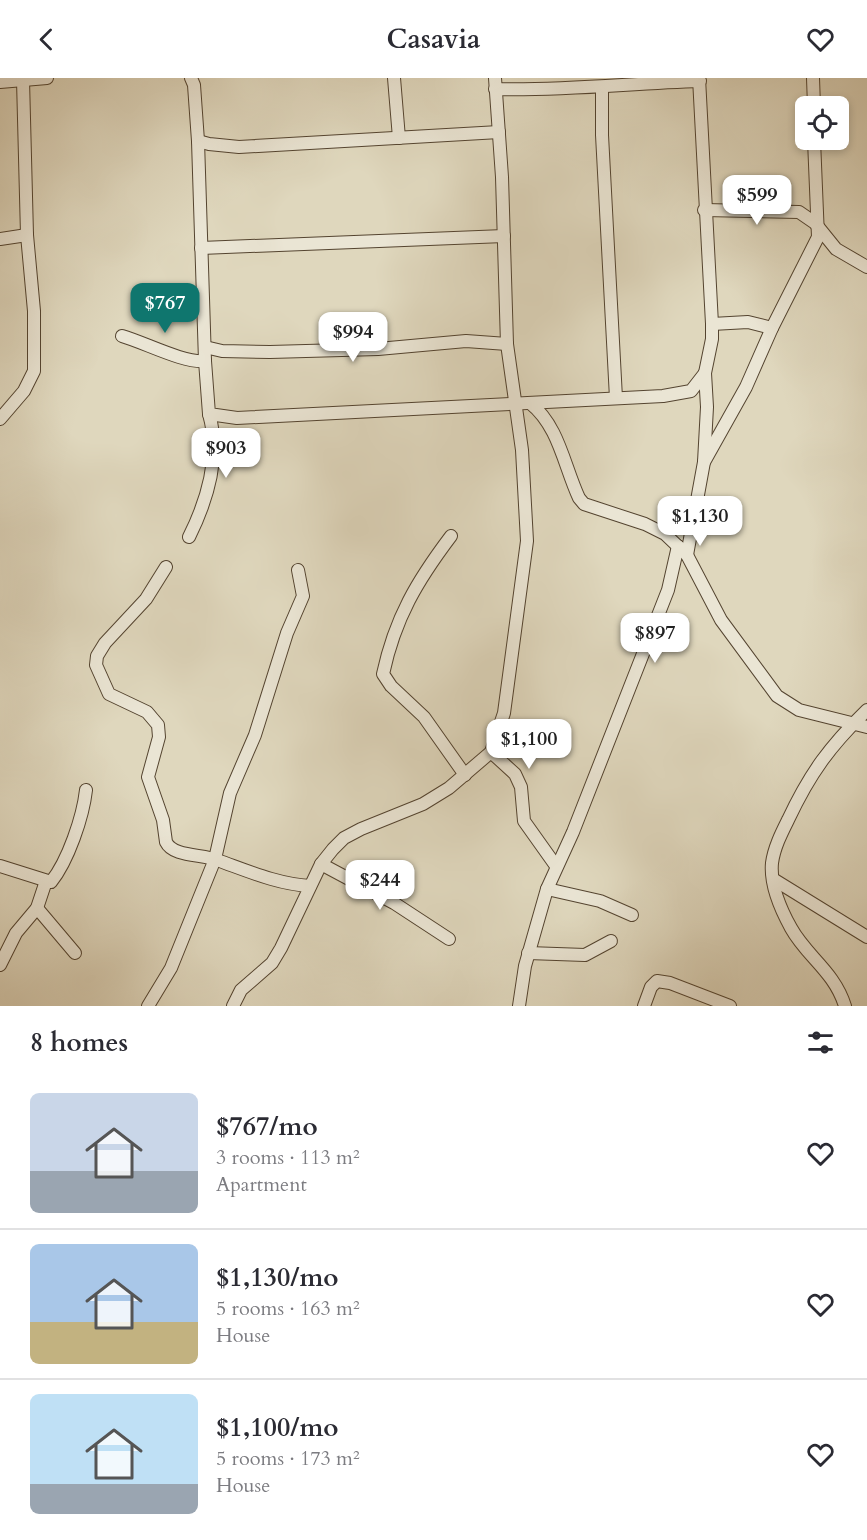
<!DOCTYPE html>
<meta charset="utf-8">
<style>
:root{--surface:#fff;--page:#f2f2f3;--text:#2b2b33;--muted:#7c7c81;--line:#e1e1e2;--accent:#0f766e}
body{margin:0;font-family:Cardo,serif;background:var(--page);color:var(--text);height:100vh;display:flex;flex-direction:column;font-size:22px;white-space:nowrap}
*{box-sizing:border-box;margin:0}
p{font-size:20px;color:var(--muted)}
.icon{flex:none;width:33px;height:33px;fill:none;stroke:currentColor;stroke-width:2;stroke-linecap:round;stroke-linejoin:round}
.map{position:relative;height:928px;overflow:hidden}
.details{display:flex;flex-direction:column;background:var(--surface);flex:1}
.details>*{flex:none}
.buttons{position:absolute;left:795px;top:18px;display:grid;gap:12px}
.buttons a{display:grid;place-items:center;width:54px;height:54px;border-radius:9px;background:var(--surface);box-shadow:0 3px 9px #0003;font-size:30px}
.price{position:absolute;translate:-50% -51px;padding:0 14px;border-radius:12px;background:#fff;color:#222;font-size:20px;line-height:39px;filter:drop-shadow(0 2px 3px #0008)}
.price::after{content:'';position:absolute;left:50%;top:36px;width:18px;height:14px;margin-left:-9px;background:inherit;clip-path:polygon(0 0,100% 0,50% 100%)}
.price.on{background:var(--accent);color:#fff}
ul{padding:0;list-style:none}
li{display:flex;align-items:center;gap:18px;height:150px;padding:0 30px}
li+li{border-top:2px solid var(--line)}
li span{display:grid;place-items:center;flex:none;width:168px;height:120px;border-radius:9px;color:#555}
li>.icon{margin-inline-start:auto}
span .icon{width:72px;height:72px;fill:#fffc;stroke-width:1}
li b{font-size:26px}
h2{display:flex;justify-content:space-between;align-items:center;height:72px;padding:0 30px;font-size:26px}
header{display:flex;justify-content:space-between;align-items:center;height:78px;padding:0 30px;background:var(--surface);font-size:27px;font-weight:600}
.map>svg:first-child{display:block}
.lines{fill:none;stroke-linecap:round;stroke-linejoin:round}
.minor-casing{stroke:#544430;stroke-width:14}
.minor{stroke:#eae5d4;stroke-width:12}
</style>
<header><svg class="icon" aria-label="back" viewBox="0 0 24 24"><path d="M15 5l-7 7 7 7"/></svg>Casavia<svg class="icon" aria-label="heart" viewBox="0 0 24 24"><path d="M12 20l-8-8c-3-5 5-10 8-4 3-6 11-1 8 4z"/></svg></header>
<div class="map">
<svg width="867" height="928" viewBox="0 0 867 928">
<rect width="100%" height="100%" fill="#dfd7bd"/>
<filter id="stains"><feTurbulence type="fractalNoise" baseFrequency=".00333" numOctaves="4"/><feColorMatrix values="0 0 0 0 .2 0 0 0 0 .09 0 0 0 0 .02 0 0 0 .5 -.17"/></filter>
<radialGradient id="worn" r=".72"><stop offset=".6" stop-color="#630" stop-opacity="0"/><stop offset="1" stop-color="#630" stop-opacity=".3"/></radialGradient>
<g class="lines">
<defs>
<g id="minor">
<path d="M 191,0 L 194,7 L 198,63 L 205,283 L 209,336 L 237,340 L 663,318 L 691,313 L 705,295"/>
<path d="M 394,0 L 399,60"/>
<path d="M 699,0 L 712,246 L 712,261 L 705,295 L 707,329 L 704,384"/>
<path d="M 813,0 L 814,28"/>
<path d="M 0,4 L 47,0"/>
<path d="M 602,10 L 602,57 L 616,320"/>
<path d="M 495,11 C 564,13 631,5 700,3"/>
<path d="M 198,63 L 209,66 L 239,69 L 499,54"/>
<path d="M 704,132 L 799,134 L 815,145 L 836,171 L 867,189"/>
<path d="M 0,161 L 27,157"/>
<path d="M 201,170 L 504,158"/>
<path d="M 712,246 L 748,244 L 772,250"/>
<path d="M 122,258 C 146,265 183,285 205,283"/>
<path d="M 205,269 L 222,273 L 270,274 L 378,271 L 466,263 L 507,266"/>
<path d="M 530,325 C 559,348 564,388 579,420 L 584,426 L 645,446 L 665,456 L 687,477 L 721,542 L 777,618 L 799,632 L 867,649"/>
<path d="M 0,341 L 24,313 L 34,293 L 34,233 L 27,157 L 23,2"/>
<path d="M 451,458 C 417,503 395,540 383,596 L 391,608 L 424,639 L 465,697"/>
<path d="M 189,459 C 208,421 221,378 209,336"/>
<path d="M 687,477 L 704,384 L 746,309 L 772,250 L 818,159 L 814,62"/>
<path d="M 166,489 L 146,521 L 105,565 L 97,578 L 96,587 L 109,616 L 147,634 L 158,647 L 159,659 L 148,699 L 163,742 L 166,764 C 173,779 202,776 217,782 C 248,793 277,806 310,808"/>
<path d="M 491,674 L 515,696 L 521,709 L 524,743 L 556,788"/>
<path d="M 321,786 L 394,825 L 449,861"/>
<path d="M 0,788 L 51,804 C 68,783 83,739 86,712"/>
<path d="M 773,801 L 867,859"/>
<path d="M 547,811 L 600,823 L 632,837"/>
<path d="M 37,830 L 75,875"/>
<path d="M 528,875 L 585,877 L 611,863"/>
<path d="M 0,887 L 16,855 L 37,830 L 46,803"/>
<path d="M 148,928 L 171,890 L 215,781 L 230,715 L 255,657 L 287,555 L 303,518 L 298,492"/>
<path d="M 233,928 L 241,912 L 272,885 L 281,870 L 321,786 L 333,771 L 344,760 L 361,751 L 423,726 L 449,710 L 491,674 L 504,635 L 527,463 L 522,372 L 507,266 L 502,99 L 495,0"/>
<path d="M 519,928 L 525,888 L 547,811 L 573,754 L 668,512 L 678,468"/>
<path d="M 644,928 L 651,909 L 657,903 L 670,905 L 730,928"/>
<path d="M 845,928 C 834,893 807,879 791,850 C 781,832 770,806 772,785 C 774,770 781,756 788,742 C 810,695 830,668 867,632"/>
</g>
</defs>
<use href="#minor" class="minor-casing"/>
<use href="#minor" class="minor"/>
</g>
<rect width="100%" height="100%" filter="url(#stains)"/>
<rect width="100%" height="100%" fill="url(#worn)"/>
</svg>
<div class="buttons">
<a><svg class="icon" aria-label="locate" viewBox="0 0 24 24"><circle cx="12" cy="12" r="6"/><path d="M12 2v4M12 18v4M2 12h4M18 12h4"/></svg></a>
</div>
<b class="price" style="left:757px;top:148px">$599</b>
<b class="price on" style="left:165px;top:256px">$767</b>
<b class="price" style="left:353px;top:285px">$994</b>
<b class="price" style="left:226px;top:401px">$903</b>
<b class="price" style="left:700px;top:469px">$1,130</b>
<b class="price" style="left:655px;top:586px">$897</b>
<b class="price" style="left:529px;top:692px">$1,100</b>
<b class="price" style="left:380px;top:833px">$244</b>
</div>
<section class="details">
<h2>8 homes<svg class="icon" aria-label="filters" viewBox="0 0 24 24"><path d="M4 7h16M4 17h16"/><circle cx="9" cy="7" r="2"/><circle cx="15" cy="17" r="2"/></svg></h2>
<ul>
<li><span style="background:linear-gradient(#c9d6e8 65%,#9aa5b1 0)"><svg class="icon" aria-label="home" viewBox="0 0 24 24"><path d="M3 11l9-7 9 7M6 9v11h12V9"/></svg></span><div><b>$767/mo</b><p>3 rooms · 113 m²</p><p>Apartment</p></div><svg class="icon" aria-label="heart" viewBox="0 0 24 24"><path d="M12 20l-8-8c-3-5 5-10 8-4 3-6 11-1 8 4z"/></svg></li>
<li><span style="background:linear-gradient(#a9c7e8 65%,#c2b280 0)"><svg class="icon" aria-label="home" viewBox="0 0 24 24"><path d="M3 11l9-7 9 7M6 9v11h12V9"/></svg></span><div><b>$1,130/mo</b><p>5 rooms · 163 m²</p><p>House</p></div><svg class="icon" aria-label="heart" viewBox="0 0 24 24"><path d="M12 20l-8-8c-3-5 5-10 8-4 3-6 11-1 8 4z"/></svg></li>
<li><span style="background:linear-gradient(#bfe0f5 75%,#9aa5b1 0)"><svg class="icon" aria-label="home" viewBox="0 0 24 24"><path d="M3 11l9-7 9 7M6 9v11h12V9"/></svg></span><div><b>$1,100/mo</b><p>5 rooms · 173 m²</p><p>House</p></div><svg class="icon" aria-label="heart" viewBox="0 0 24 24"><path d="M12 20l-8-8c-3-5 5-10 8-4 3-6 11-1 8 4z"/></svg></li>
</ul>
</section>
